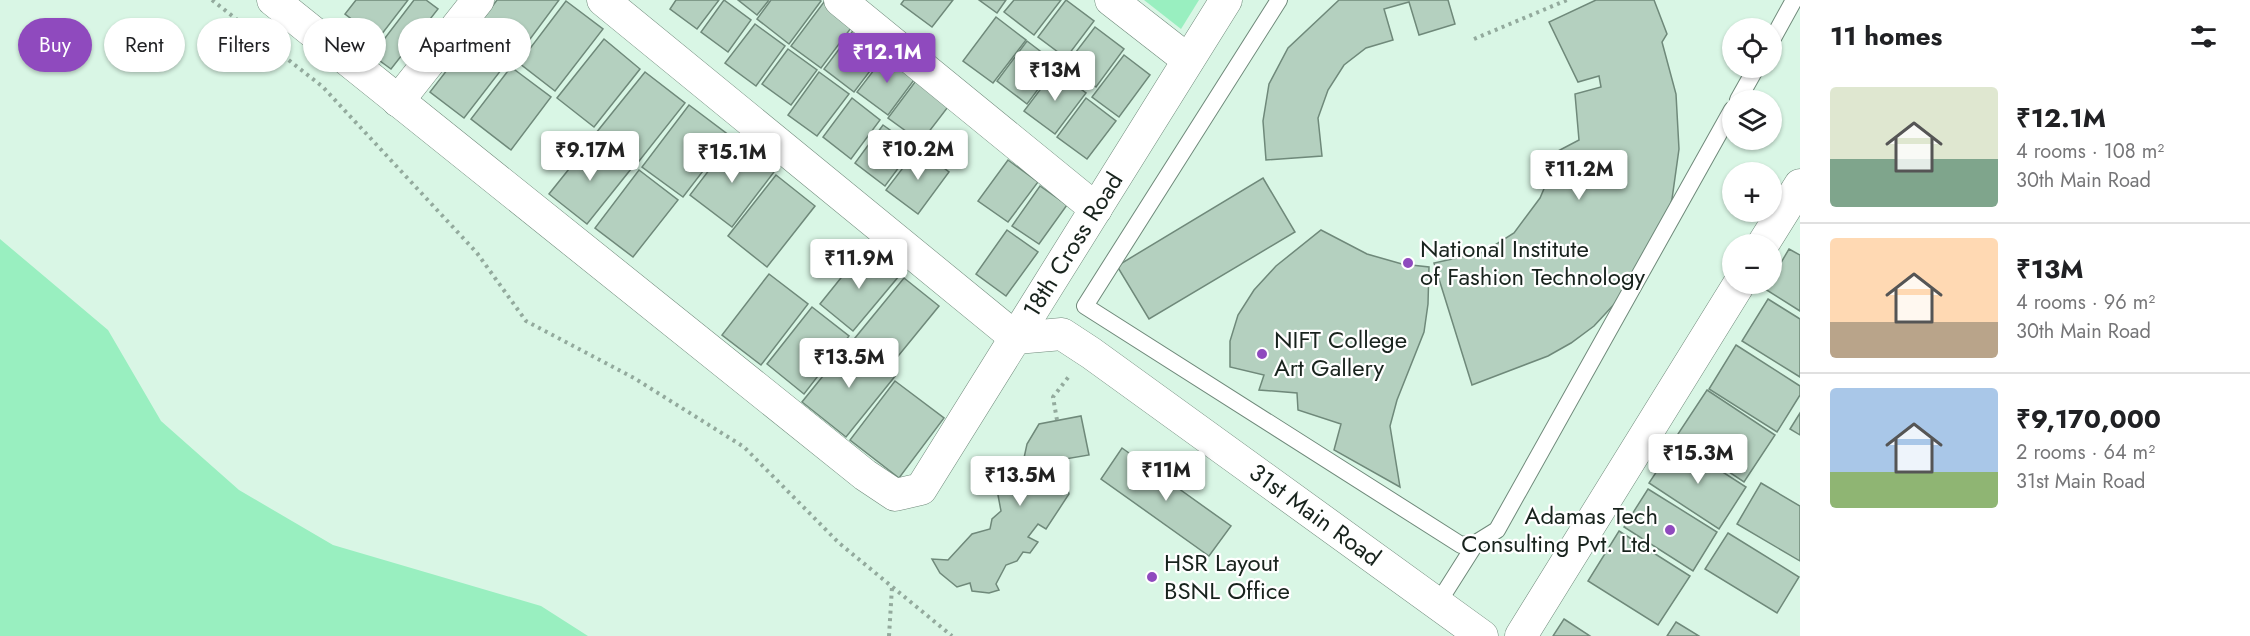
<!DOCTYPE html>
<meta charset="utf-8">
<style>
:root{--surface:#fff;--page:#f2f2f2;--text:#202124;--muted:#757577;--line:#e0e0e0;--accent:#8f4abe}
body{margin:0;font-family:Jost,sans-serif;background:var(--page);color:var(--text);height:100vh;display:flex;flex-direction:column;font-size:22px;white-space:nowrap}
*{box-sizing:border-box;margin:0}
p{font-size:20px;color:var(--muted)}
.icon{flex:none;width:33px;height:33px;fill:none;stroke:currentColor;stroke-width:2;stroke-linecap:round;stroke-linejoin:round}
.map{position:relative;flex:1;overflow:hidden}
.drawer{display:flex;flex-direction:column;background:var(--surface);width:450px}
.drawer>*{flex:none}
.banner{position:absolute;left:18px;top:18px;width:570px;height:54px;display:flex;gap:12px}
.buttons{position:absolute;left:1722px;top:18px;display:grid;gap:12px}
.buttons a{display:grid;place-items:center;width:60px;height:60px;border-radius:50%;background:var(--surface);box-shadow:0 2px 4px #0004;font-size:30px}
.price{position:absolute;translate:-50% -51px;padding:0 14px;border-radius:6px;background:#fff;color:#222;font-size:20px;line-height:39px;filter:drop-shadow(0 2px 3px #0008)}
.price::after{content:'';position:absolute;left:50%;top:36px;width:18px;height:14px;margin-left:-9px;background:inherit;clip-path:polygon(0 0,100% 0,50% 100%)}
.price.active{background:var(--accent);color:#fff}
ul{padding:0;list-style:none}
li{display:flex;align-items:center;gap:18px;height:150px;padding:0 30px}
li+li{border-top:2px solid var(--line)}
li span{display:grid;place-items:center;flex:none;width:168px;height:120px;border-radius:6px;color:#555}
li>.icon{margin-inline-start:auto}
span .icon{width:72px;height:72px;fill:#fffc;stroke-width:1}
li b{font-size:26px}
h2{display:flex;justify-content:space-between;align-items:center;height:72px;padding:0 30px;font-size:26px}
.chip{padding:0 21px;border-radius:27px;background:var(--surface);box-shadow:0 2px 4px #0004;font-size:21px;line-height:54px}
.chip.active{background:var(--accent);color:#fff}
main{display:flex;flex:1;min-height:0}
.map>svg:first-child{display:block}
.green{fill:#99efc0}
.building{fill:#b4d0bf;stroke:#6f897a;stroke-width:1.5}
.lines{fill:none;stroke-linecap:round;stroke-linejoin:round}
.lane-casing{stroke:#6f897a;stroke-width:18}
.street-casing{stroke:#6f897a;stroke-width:33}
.path{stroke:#93aa9d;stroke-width:4;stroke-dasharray:3 4.5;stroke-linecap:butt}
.lane{stroke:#fff;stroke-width:16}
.street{stroke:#fff;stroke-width:32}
.poi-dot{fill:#8f4abe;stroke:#fff;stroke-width:2}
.labels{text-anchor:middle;stroke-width:4.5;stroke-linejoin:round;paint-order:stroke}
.street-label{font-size:24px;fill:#18231d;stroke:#fff}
.poi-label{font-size:24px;fill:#18231d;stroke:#fff;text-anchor:start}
</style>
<main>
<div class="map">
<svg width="1800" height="636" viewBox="0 0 1800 636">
<rect width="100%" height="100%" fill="#d9f6e5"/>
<g class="green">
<path d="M 1144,0 L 1199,0 L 1181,29 Z"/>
<path d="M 0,239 L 108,330 L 161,421 L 239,490 L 333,545 L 541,606 L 588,636 L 0,636 Z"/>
</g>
<g class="building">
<path d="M 356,0 L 408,0 L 378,39 L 345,14 Z"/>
<path d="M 414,0 L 426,0 L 438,9 L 391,69 L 372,55 Z"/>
<path d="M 497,0 L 559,0 L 513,62 L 473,32 Z"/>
<path d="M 676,0 L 719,0 L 697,29 L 670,9 Z"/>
<path d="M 724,0 L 751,20 L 728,52 L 701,32 Z"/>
<path d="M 738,0 L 769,0 L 757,15 Z"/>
<path d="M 771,0 L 820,0 L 821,1 L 789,44 L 757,19 Z"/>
<path d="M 904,0 L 953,0 L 932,27 L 901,4 Z"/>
<path d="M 979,0 L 1006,0 L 997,13 Z"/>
<path d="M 1014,0 L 1061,0 L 1034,35 L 1004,12 Z"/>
<path d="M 1066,0 L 1094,21 L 1066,58 L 1038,37 Z"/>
<path d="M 1339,0 L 1448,0 L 1455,24 L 1419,35 L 1409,2 L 1384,9 L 1393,40 L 1366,48 L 1344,65 L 1328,90 L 1318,118 L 1322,156 L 1266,160 L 1263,121 L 1269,84 L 1288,48 Z"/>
<path d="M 1596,0 L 1654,0 L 1667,34 L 1662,42 L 1676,94 L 1679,149 L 1672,199 L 1667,219 L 1651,251 L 1625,283 L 1630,287 L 1594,326 L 1571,343 L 1548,356 L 1472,385 L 1434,263 L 1484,252 L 1514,233 L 1540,198 L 1549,177 L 1556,152 L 1579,140 L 1575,94 L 1601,87 L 1599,76 L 1578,82 L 1549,22 Z"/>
<path d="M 566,1 L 603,29 L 555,91 L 519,63 Z"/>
<path d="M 824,2 L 854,24 L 821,68 L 791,46 Z"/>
<path d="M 996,17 L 1026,40 L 993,83 L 963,61 Z"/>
<path d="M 755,24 L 785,46 L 756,86 L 725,63 Z"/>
<path d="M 1095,27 L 1124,49 L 1096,87 L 1066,65 Z"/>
<path d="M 855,28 L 886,50 L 854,92 L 824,69 Z"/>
<path d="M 471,39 L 505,65 L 464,118 L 430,92 Z"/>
<path d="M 604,39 L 640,69 L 594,127 L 557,98 Z"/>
<path d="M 1027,41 L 1057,64 L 1027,104 L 997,81 Z"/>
<path d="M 788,49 L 817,70 L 791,105 L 762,84 Z"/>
<path d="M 887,53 L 917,76 L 888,115 L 857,92 Z"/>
<path d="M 1124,55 L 1150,75 L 1119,117 L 1092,97 Z"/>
<path d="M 511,67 L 551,97 L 511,150 L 471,119 Z"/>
<path d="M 1055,70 L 1086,93 L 1055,134 L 1024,111 Z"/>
<path d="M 645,72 L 685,103 L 636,165 L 596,133 Z"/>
<path d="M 819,72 L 849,94 L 817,136 L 788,115 Z"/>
<path d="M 918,78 L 951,103 L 921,142 L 888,118 Z"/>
<path d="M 852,98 L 880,120 L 851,159 L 823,137 Z"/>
<path d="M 1086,98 L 1116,121 L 1087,159 L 1057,137 Z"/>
<path d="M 689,105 L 730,136 L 683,197 L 642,167 Z"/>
<path d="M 883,125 L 914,147 L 885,186 L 855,163 Z"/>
<path d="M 593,139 L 631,169 L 587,224 L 549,194 Z"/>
<path d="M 732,140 L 774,172 L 732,227 L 690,195 Z"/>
<path d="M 918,148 L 949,172 L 918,214 L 886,190 Z"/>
<path d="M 1008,160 L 1038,182 L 1008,222 L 978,201 Z"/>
<path d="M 639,170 L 678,200 L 633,257 L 595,228 Z"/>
<path d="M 776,175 L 815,206 L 767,267 L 728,236 Z"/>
<path d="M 1263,178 L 1295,232 L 1149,319 L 1117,266 Z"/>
<path d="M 1040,186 L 1067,205 L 1039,244 L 1012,226 Z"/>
<path d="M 1007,230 L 1038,252 L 1006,296 L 976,274 Z"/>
<path d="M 1321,230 L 1367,254 L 1402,264 L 1429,267 L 1428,304 L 1424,332 L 1397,400 L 1390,426 L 1400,487 L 1334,450 L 1341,424 L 1298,410 L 1297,393 L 1259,390 L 1264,375 L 1230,367 L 1230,341 L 1238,315 L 1254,290 L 1276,266 Z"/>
<path d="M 865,248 L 899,276 L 853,331 L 820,304 Z"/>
<path d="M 1789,249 L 1800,255 L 1800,311 L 1765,289 L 1768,284 L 1772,284 L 1772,278 Z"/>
<path d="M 769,274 L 808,304 L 761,365 L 722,335 Z"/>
<path d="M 904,278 L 939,306 L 890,366 L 855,338 Z"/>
<path d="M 1768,299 L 1800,319 L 1800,377 L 1742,341 Z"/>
<path d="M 812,307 L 849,336 L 804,394 L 767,364 Z"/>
<path d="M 852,340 L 896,375 L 846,437 L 802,402 Z"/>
<path d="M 1736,345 L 1800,386 L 1800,395 L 1777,432 L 1709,389 Z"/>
<path d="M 895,381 L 944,418 L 899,478 L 850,440 Z"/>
<path d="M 1707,390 L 1775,435 L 1744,482 L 1676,437 Z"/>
<path d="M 1800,413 L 1800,435 L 1790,429 Z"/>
<path d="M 1081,416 L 1089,455 L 1059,460 L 1069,494 L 1046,529 L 1038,524 L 1028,537 L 1038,542 L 1030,553 L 1023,552 L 1017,561 L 1006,565 L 996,584 L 999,590 L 989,593 L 972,591 L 970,583 L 957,587 L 940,573 L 932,559 L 948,560 L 972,534 L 990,529 L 992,519 L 1001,511 L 997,490 L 1009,485 L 1005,477 L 1015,459 L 1024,458 L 1027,444 L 1039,424 Z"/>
<path d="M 1676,442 L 1746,487 L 1719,529 L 1649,483 Z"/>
<path d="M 1122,448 L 1231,526 L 1209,556 L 1101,479 Z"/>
<path d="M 1761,483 L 1800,506 L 1800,561 L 1737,524 Z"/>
<path d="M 1648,489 L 1717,532 L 1693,571 L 1624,527 Z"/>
<path d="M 1619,531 L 1690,576 L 1658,625 L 1588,581 Z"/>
<path d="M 1728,533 L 1799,577 L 1777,613 L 1705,569 Z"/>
<path d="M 1564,619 L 1590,636 L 1553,636 Z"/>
<path d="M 1676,622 L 1699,636 L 1667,636 Z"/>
</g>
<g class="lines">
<defs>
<g id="lane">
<path d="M 1279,0 L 1085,306 L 1461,545 L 1476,543 L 1497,530 L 1732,110"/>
<path d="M 1772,40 L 1794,0"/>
<path d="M 1738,100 L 1756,68"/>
<path d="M 1438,603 L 1476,543"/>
</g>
<g id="street">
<path d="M 273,0 L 865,475 L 895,495 L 921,489 L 1226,0"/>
<path d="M 603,0 L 1016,338 L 1062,334 L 1091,353 L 1482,636"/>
<path d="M 840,0 L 1096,209"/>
<path d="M 1111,0 L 1188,60"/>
<path d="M 398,101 L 478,0"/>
<path d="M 1763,244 L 1800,185"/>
<path d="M 1521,636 L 1739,284"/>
</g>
</defs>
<use href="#lane" class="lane-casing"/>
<use href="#street" class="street-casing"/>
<g class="path">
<path d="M 212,0 L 323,87 L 477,253 L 526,321 L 634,378 L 744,447 L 839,543 L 952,636"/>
<path d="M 1474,39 L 1567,0"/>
<path d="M 1057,420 L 1053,397 L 1070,375"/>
<path d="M 889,636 L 892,587"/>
</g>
<use href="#lane" class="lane"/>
<use href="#street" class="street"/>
</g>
<g class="poi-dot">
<circle cx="1408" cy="263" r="6"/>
<circle cx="1262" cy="354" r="6"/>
<circle cx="1670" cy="530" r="6"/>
<circle cx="1152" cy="577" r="6"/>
</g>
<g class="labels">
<g class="street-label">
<text transform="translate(1073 245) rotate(-58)" y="8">18th Cross Road</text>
<text transform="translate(1315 515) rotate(36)" y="8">31st Main Road</text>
</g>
<g class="poi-label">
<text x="1420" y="257">National Institute<tspan x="1420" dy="28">of Fashion Technology</tspan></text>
<text x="1274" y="348">NIFT College<tspan x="1274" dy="28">Art Gallery</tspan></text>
<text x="1658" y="524" text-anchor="end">Adamas Tech<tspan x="1658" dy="28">Consulting Pvt. Ltd.</tspan></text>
<text x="1164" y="571">HSR Layout<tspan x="1164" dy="28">BSNL Office</tspan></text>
</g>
</g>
</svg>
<div class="buttons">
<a><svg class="icon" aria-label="locate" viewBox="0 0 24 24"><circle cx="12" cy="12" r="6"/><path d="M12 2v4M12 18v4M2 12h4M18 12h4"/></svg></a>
<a><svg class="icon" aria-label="layers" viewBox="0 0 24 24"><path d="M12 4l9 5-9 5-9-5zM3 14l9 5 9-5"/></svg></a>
<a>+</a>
<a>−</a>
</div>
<b class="price active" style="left:887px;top:84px">₹12.1M</b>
<b class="price" style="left:1055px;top:102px">₹13M</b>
<b class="price" style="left:918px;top:181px">₹10.2M</b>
<b class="price" style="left:590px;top:182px">₹9.17M</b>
<b class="price" style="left:732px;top:184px">₹15.1M</b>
<b class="price" style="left:1579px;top:201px">₹11.2M</b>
<b class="price" style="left:859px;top:290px">₹11.9M</b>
<b class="price" style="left:849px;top:389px">₹13.5M</b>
<b class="price" style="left:1698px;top:485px">₹15.3M</b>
<b class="price" style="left:1166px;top:502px">₹11M</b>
<b class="price" style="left:1020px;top:507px">₹13.5M</b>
<div class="banner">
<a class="chip active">Buy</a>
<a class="chip">Rent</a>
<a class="chip">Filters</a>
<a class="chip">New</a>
<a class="chip">Apartment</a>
</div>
</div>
<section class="drawer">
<h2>11 homes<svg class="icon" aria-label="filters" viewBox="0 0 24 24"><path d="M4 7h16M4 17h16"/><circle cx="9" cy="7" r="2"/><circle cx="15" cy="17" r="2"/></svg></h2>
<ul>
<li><span style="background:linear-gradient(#dfe7d0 60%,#7fa58c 0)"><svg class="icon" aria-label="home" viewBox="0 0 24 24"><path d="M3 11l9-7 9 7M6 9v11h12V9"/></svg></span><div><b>₹12.1M</b><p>4 rooms · 108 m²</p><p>30th Main Road</p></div></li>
<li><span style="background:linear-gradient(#ffd9b3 70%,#b9a48a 0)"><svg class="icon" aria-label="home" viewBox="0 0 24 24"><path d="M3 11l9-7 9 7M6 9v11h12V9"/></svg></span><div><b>₹13M</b><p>4 rooms · 96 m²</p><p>30th Main Road</p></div></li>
<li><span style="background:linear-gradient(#a9c7e8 70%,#8fb573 0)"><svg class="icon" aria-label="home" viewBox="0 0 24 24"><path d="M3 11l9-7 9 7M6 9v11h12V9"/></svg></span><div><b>₹9,170,000</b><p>2 rooms · 64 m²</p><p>31st Main Road</p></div></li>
</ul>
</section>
</main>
